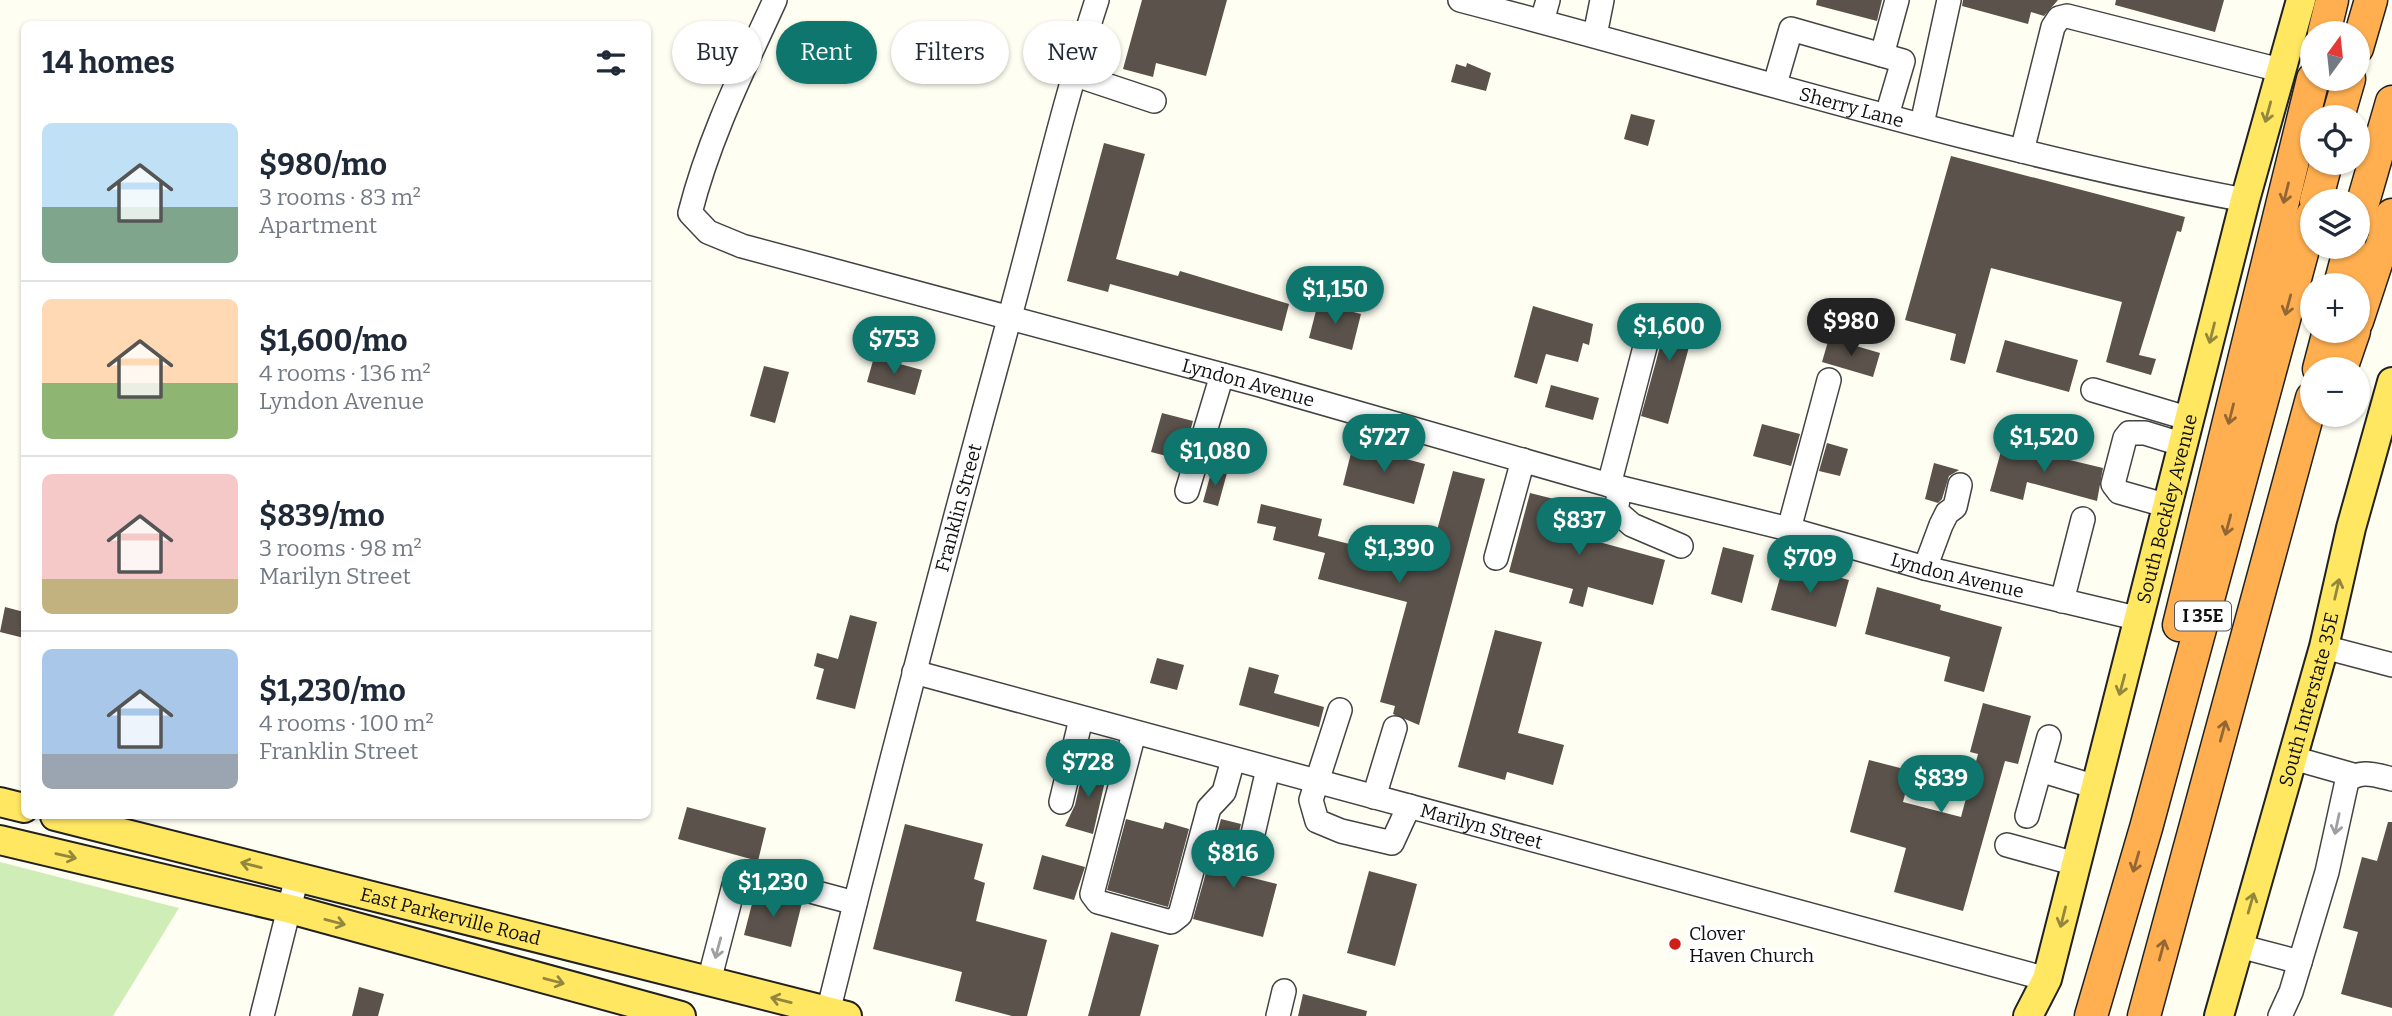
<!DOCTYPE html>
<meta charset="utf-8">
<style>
:root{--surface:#fff;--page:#f6f6f7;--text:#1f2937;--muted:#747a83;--line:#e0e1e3;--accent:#0f766e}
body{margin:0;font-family:Bitter,serif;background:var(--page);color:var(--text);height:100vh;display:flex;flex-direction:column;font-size:26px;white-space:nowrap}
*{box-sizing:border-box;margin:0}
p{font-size:23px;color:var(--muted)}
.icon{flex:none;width:38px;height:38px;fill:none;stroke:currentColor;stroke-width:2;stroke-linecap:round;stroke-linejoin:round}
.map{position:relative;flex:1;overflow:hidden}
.sheet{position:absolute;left:21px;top:21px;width:630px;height:798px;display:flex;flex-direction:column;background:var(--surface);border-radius:10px;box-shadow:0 2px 5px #0004}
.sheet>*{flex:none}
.guide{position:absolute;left:672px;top:21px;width:665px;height:63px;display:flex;gap:14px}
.needle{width:46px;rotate:15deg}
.tools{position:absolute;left:2300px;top:21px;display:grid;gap:14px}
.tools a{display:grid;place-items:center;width:70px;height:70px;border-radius:50%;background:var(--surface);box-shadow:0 2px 5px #0004;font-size:35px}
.price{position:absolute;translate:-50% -60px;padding:0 16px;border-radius:24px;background:var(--accent);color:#fff;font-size:23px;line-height:46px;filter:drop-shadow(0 2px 4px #0008)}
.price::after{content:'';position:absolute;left:50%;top:42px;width:21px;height:16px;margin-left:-10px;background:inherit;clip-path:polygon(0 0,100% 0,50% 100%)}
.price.selected{background:#222;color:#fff}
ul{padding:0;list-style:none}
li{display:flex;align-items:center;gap:21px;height:175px;padding:0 21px}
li+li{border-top:2px solid var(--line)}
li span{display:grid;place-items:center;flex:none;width:196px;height:140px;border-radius:10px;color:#555}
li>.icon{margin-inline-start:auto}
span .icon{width:84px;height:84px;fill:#fffc;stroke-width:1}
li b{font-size:30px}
h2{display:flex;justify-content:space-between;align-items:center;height:84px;padding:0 21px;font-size:30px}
.tag{padding:0 24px;border-radius:32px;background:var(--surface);box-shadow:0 2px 5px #0004;font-size:24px;line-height:63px}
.tag.selected{background:var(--accent);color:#fff}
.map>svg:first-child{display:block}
.green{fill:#cfeeb7}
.building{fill:#5a524b}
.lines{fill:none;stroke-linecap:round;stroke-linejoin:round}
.minor-casing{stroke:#434343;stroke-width:26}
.major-casing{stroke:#212121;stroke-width:32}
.highway-casing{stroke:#212121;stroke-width:35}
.minor{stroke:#fff;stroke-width:23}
.major{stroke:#ffe762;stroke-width:28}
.highway{stroke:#ffaf50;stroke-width:32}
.oneway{stroke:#93863d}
.oneway2{stroke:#936733}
.oneway3{stroke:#9f9f9f}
.poi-dot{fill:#cf1f18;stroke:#fff;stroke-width:2.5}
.labels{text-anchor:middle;stroke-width:7;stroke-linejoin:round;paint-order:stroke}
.shield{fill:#fff;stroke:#585858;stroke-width:2}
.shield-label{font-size:18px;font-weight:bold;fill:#101010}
.street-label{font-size:19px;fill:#101010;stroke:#fff}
.poi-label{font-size:19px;fill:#101010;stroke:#fff;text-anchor:start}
</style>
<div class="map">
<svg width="2392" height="1016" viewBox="0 0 2392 1016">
<rect width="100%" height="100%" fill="#fffef2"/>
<path class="green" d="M 0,862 L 179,908 L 113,1016 L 0,1016 Z"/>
<g class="building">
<path d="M 1142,0 L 1227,0 L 1206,76 L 1156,63 L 1153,77 L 1123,69 Z"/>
<path d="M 1817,0 L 1882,0 L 1877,21 L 1816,5 Z"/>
<path d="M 1963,0 L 2058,0 L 2044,16 L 2031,12 L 2028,24 L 1962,6 Z"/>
<path d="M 2116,0 L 2224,0 L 2215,32 L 2115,5 Z"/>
<path d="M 1467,63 L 1491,73 L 1486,91 L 1451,82 L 1456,64 L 1466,67 Z"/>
<path d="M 1631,114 L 1655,120 L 1648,146 L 1624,139 Z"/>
<path d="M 1104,143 L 1145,154 L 1116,259 L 1178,276 L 1180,271 L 1289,304 L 1282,331 L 1110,284 L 1108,292 L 1067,281 Z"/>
<path d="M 1951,156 L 2185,217 L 2181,232 L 2177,231 L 2139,355 L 2156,359 L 2151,375 L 2106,362 L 2122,302 L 1991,268 L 1965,364 L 1950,360 L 1956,334 L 1905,320 Z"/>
<path d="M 1318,303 L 1361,314 L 1352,350 L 1309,338 Z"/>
<path d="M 1666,305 L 1698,314 L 1668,424 L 1641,416 L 1660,347 L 1658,336 Z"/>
<path d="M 1533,306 L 1593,324 L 1589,345 L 1583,343 L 1578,362 L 1546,354 L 1537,384 L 1514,377 Z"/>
<path d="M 1829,338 L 1880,353 L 1873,377 L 1822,362 Z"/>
<path d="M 2005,340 L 2078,360 L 2069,392 L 1996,372 Z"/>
<path d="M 874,357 L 922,370 L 915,395 L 867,382 Z"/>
<path d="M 764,366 L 789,372 L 775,423 L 750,416 Z"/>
<path d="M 1551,385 L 1599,398 L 1593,420 L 1545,407 Z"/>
<path d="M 1162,413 L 1193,421 L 1182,460 L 1151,452 Z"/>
<path d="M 1762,424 L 1800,434 L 1791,466 L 1753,456 Z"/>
<path d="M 1827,443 L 1848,449 L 1840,476 L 1819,471 Z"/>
<path d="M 2003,444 L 2103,468 L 2097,501 L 2027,482 L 2023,500 L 1990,491 Z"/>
<path d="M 1353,445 L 1425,464 L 1414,504 L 1343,485 Z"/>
<path d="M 1934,463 L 1959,470 L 1949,476 L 1942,499 L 1938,503 L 1925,499 Z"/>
<path d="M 1212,469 L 1227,473 L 1218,506 L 1203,502 Z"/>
<path d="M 1453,471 L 1485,479 L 1419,725 L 1393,714 L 1395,706 L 1380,702 L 1407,602 L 1318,579 L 1325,553 L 1273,540 L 1276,527 L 1257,523 L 1261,504 L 1322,519 L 1318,536 L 1428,564 Z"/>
<path d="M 1530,493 L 1578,505 L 1570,534 L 1665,560 L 1653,605 L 1588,587 L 1583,607 L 1569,603 L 1573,589 L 1509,572 Z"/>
<path d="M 1723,547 L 1754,555 L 1742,603 L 1711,594 Z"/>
<path d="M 1784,563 L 1849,580 L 1836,627 L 1771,610 Z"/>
<path d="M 1877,587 L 1941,605 L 1940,610 L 2002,627 L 1984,692 L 1944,681 L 1950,657 L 1865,634 Z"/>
<path d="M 5,607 L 24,612 L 24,638 L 0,632 Z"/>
<path d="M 850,615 L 877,622 L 855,709 L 816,699 L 824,669 L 814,666 L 817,653 L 838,659 Z"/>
<path d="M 1495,630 L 1542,642 L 1518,733 L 1564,745 L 1553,785 L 1507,772 L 1505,780 L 1458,767 Z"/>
<path d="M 1157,658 L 1184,665 L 1177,690 L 1150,683 Z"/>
<path d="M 1249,667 L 1279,675 L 1274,693 L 1324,707 L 1319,727 L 1239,705 Z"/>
<path d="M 1983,703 L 2031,716 L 2018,764 L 2005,761 L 1963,911 L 1894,892 L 1906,848 L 1850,832 L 1869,760 L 1904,769 L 1901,781 L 1908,783 L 1903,802 L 1961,817 L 1978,754 L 1970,752 Z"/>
<path d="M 1085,762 L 1108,768 L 1093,834 L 1065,826 L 1075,805 Z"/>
<path d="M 687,807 L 766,828 L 758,861 L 678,839 Z"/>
<path d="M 1126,819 L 1163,829 L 1165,822 L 1189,829 L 1168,907 L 1107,890 Z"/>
<path d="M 1221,819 L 1241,824 L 1229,872 L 1277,884 L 1263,937 L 1193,919 Z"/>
<path d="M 2388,822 L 2392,822 L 2392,1008 L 2341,994 L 2358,932 L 2343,928 L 2362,857 L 2377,861 Z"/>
<path d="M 905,824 L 983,844 L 974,879 L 985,883 L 976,921 L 1047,940 L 1027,1016 L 1012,1016 L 955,1001 L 962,972 L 873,949 Z"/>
<path d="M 1042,855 L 1085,867 L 1074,900 L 1033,889 Z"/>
<path d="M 1369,871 L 1417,884 L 1395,966 L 1347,953 Z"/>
<path d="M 755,892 L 802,903 L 791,947 L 744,935 Z"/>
<path d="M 1111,932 L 1159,945 L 1140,1016 L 1088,1016 Z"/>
<path d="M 359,987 L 384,994 L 378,1016 L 352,1016 Z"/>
<path d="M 1303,994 L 1367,1011 L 1366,1016 L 1298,1016 Z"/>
</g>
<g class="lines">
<defs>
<g id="minor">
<path id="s1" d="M 775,0 C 743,70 709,138 690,213 L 708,232 L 742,246 L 1260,385 L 1609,485 L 1789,529 L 1925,568 L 2140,619"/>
<path id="s2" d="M 1460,0 C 1721,68 1980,150 2245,200"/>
<path d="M 1542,21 L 1548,0"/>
<path d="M 1595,35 L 1602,0"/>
<path d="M 1882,55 L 1897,0"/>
<path d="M 1073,74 L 1154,101"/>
<path d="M 1775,84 L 1791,29 L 1903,61 L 1887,115"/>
<path d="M 1922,124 L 1949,0"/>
<path d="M 2022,151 L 2053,27 L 2059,18 L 2067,16 L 2280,70"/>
<path d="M 2093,390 L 2190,419"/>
<path d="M 1609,485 L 1646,343"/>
<path d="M 1620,488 L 1616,511 L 1632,525 L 1681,546"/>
<path d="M 1187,491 L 1222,375"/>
<path d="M 2168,506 L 2119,492 L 2113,484 L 2125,438 L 2129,433 L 2145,433 L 2184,445"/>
<path d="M 1789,529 L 1829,380"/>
<path d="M 1496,558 L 1523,460"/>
<path d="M 1925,568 L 1941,525 L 1947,513 L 1955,507 L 1960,485"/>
<path d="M 2062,601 L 2083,519"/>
<path d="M 2324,647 L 2392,665"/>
<path id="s3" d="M 914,672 L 2047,979"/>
<path d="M 1340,710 L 1311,800 L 1317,821 L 1341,831 L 1392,843 L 1409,806"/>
<path d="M 1134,733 L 1092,894 L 1098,902 L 1171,922 L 1180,915 L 1209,808 L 1224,792 L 1233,760"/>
<path d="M 2293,758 L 2353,775"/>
<path d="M 2040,770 L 2096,787"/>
<path d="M 1374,797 L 1395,728"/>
<path d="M 1061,802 L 1081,719"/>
<path d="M 2027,816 L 2049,737"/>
<path d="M 2007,845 L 2076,864"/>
<path d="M 1249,851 L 1268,769"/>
<path d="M 2239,946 L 2300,962"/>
<path d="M 709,981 L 734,885 L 748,877 L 765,879 L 855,903"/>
<path d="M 262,1016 L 297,877"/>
<path id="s4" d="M 827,1016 C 885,782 946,549 1010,316 C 1039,210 1063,104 1097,0"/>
<path d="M 1278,1016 L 1284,991"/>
<path d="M 2280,1016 L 2291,992 L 2327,872 L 2347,781 C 2360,769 2376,775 2392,779"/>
</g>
<g id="major">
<path d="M 0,802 L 24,808"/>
<path id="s5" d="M 55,816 L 847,1016"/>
<path d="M 0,840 L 290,909 L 681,1016"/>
<path id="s6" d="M 2028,1016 L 2047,979 L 2245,200 L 2301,0"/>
<path id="s7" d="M 2219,1016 L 2324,647 L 2351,528 L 2392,382"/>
</g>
<g id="highway">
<path d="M 2324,33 L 2332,0"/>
<path d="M 2357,48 L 2371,0"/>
<path d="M 2338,117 L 2349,79"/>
<path d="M 2316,201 L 2326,163"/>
<path d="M 2357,223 L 2392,102"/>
<path d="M 2340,285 L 2350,247"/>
<path d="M 2357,321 L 2392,215"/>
<path d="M 2319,369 L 2329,331"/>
<path d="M 2341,369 L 2354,331"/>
<path d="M 2179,625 L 2313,79"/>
<path d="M 2091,1016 L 2146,828 L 2312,216"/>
<path d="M 2144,1016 L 2312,398"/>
</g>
</defs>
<use href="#minor" class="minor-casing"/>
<use href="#major" class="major-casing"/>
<use href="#highway" class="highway-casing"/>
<use href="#minor" class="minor"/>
<use href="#major" class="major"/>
<use href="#highway" class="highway"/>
</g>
<defs><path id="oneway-shaft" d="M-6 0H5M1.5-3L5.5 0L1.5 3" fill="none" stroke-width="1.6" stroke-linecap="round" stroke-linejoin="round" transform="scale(1.75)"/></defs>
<g class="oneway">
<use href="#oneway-shaft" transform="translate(2268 112) rotate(105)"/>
<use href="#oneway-shaft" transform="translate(2212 333) rotate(104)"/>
<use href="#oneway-shaft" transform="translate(2337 589) rotate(-77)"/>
<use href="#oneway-shaft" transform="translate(2122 685) rotate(105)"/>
<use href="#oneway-shaft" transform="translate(66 856) rotate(13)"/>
<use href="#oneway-shaft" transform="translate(251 865) rotate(-166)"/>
<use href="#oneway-shaft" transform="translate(2251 903) rotate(-74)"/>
<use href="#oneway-shaft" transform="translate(2063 917) rotate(104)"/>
<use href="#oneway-shaft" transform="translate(335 922) rotate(15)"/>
<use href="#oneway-shaft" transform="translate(554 981) rotate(15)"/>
<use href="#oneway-shaft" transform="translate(781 1000) rotate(-166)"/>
</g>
<g class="oneway2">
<use href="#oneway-shaft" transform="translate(2286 193) rotate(104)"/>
<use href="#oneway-shaft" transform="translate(2288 305) rotate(105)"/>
<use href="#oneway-shaft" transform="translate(2231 414) rotate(104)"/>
<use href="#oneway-shaft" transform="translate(2228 525) rotate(105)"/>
<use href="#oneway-shaft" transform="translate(2223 731) rotate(-75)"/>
<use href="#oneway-shaft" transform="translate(2136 862) rotate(106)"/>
<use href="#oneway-shaft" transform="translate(2162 950) rotate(-75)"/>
</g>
<g class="oneway3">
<use href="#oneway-shaft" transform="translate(2337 824) rotate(102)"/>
<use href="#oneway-shaft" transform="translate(718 948) rotate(105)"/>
</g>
<circle class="poi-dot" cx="1675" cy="944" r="7"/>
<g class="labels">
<rect class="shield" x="2175" y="601.5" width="56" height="29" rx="5"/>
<g class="shield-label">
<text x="2203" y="622">I 35E</text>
</g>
<g class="street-label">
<text dy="7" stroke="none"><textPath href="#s2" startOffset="406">Sherry Lane</textPath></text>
<text dy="7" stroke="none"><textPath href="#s1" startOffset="817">Lyndon Avenue</textPath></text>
<text dy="7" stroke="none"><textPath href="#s4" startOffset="525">Franklin Street</textPath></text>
<text dy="7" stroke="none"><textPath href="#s6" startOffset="527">South Beckley Avenue</textPath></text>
<text dy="7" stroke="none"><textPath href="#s1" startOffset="1552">Lyndon Avenue</textPath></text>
<text dy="7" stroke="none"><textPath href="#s7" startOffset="329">South Interstate 35E</textPath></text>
<text dy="7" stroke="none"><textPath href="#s3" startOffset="588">Marilyn Street</textPath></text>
<text dy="7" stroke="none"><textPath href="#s5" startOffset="408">East Parkerville Road</textPath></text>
</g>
<g class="poi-label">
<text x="1689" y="940">Clover<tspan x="1689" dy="22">Haven Church</tspan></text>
</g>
</g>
</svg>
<div class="tools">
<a><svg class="needle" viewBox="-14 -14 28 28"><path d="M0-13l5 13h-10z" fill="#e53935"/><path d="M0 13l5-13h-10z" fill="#747a83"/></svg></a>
<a><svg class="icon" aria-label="locate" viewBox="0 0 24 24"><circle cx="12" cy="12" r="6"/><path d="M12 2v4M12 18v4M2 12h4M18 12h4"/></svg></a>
<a><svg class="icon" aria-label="layers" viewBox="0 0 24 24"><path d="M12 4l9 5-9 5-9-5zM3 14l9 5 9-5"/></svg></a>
<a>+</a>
<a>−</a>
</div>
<b class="price" style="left:1335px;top:326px">$1,150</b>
<b class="price selected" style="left:1851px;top:358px">$980</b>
<b class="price" style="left:1669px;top:363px">$1,600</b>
<b class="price" style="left:894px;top:376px">$753</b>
<b class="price" style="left:1384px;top:474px">$727</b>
<b class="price" style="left:2044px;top:474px">$1,520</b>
<b class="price" style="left:1215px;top:488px">$1,080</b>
<b class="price" style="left:1579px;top:557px">$837</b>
<b class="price" style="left:1399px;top:585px">$1,390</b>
<b class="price" style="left:1810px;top:595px">$709</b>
<b class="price" style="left:1088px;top:799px">$728</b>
<b class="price" style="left:1941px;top:815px">$839</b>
<b class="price" style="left:1233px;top:890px">$816</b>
<b class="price" style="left:773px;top:919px">$1,230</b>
<div class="guide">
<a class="tag">Buy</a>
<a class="tag selected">Rent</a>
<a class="tag">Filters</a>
<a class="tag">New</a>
</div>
<section class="sheet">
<h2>14 homes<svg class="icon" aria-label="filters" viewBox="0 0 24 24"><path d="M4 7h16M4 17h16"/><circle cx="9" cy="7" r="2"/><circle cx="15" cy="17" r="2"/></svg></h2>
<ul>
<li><span style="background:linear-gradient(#bfe0f5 60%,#7fa58c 0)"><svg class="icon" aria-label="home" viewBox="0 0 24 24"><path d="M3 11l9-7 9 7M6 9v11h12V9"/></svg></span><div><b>$980/mo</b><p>3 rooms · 83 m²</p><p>Apartment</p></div></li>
<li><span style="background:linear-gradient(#ffd9b3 60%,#8fb573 0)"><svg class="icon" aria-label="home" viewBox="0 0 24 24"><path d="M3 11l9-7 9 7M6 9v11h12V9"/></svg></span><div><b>$1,600/mo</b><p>4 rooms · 136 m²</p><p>Lyndon Avenue</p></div></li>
<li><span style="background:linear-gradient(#f6c9c9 75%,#c2b280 0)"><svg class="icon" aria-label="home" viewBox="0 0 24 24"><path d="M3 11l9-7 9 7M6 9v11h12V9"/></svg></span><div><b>$839/mo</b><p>3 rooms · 98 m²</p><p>Marilyn Street</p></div></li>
<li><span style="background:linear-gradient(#a9c7e8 75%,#9aa5b1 0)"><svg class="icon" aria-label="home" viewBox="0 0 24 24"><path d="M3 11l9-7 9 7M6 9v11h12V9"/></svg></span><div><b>$1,230/mo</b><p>4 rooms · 100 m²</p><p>Franklin Street</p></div></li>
</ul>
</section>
</div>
